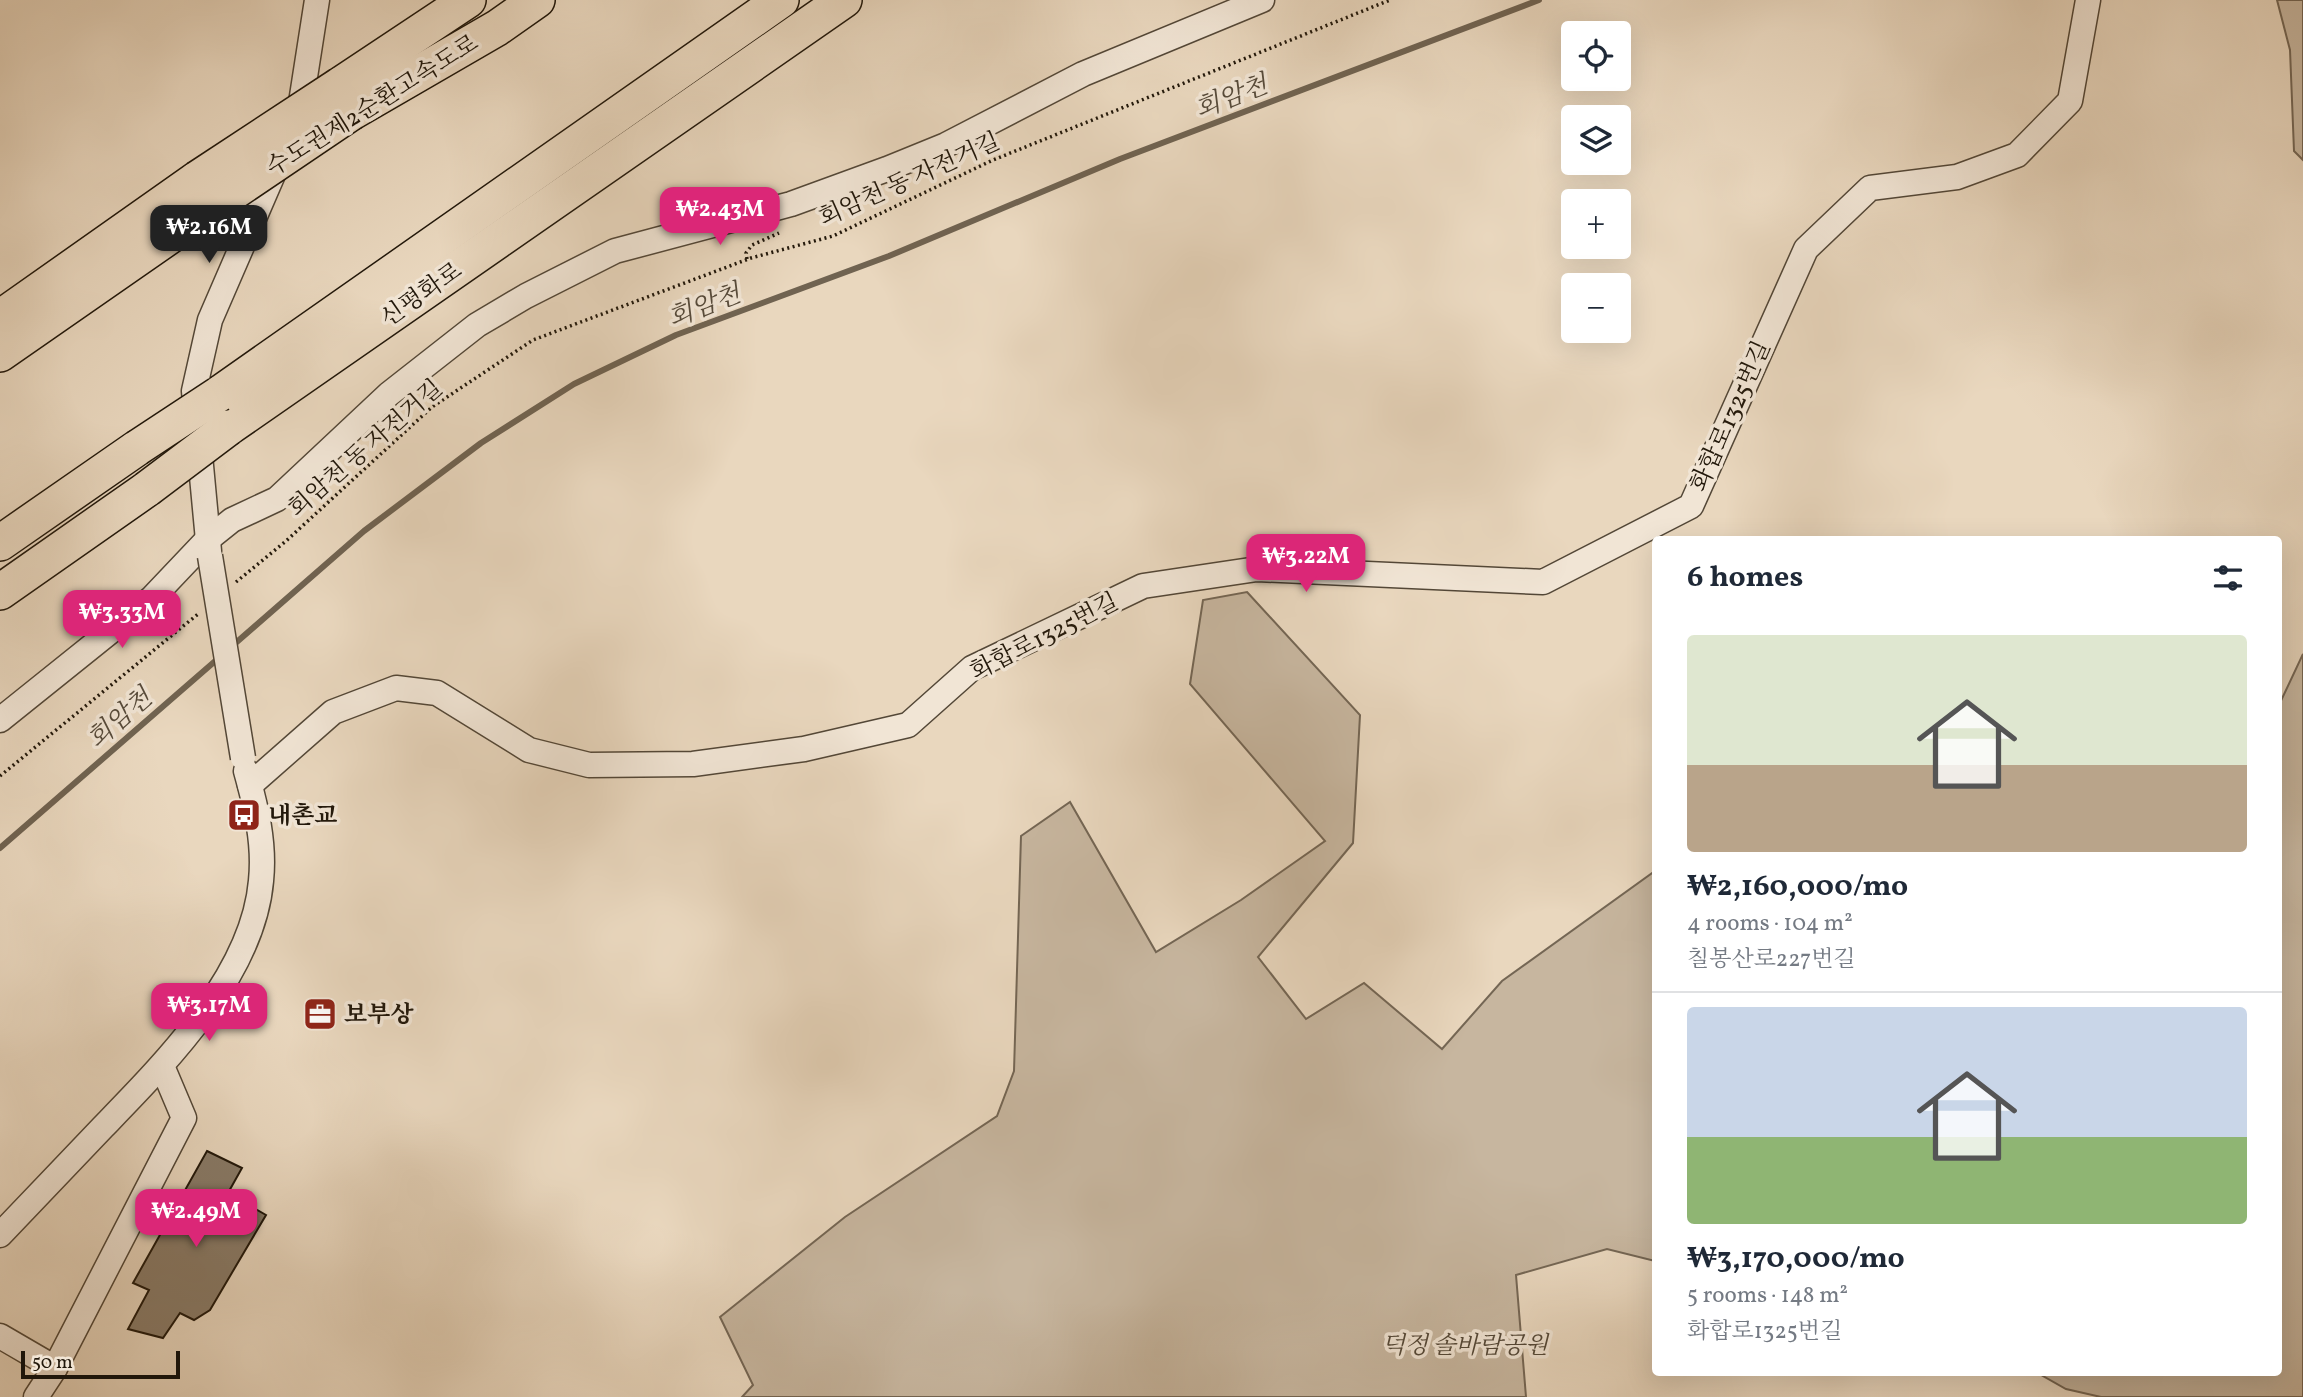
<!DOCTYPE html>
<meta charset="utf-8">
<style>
:root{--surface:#fff;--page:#f6f6f7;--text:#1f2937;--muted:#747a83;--line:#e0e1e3;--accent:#db2777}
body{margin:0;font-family:Vollkorn,"Noto Serif KR",serif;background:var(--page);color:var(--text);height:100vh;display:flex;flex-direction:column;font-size:26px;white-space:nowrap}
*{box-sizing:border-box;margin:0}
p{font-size:23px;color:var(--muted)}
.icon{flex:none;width:38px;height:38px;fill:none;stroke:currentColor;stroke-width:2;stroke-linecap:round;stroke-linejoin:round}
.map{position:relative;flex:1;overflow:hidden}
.details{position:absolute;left:1652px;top:536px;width:630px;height:840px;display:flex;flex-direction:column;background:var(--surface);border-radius:7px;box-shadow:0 7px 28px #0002}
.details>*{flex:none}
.tools{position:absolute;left:1561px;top:21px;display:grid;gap:14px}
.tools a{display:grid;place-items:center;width:70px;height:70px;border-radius:7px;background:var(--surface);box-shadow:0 7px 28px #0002;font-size:35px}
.scale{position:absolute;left:21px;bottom:18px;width:159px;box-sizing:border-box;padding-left:7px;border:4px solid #21170a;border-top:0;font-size:19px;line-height:24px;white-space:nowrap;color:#21170a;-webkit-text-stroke:5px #f1e5d5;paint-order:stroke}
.price{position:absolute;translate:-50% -60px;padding:0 16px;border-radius:14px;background:var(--accent);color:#fff;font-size:23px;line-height:46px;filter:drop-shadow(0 2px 4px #0008)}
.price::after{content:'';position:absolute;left:50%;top:42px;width:21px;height:16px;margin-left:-10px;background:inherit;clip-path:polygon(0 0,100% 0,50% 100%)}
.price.selected{background:#222;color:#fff}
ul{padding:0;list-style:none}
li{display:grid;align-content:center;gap:14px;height:371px;padding:0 35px}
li+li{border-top:2px solid var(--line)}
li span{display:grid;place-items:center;height:217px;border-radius:7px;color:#555}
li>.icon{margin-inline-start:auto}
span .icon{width:126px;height:126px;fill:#fffc;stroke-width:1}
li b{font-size:30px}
h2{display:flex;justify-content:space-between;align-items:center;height:84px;padding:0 35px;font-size:30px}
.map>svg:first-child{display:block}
.green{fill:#c7b69f;stroke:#746654;stroke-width:2}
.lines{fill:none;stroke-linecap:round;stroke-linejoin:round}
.stream{stroke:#706351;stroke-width:6}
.building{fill:#897b68;stroke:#21170a;stroke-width:2}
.minor-casing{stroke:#534737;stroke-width:27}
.highway-casing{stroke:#21170a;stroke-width:38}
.path{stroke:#21170a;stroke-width:3.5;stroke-dasharray:2 3.5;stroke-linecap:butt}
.minor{stroke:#f1e5d5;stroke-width:24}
.highway{stroke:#e9d7be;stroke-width:35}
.minor-bridge-casing{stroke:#534737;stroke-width:27;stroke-linecap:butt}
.highway-bridge-casing{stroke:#21170a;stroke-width:38;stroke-linecap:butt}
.minor-bridge{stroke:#f1e5d5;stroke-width:24}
.highway-bridge{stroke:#e9d7be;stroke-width:35}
.labels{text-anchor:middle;stroke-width:7;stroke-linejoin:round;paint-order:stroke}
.street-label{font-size:24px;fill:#21170a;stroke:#f1e5d5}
.poi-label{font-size:24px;font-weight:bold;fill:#21170a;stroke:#f1e5d5;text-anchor:start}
.park-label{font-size:24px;font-style:italic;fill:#534737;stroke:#f1e5d5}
.water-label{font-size:26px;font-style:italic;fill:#564a3a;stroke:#f1e5d5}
</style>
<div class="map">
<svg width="2303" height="1397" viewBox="0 0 2303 1397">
<rect width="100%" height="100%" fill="#e9d7be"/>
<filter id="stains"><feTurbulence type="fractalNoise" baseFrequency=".00286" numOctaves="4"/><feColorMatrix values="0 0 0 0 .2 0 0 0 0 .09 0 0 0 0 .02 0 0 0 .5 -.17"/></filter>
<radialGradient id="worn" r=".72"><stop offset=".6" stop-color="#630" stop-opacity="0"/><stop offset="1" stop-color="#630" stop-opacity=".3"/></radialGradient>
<g class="green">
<path d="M 2277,0 L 2303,0 L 2303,160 L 2294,151 L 2290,50 Z"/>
<path d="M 1247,592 L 1360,715 L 1353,843 L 1258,957 L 1306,1019 L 1364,983 L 1442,1049 L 1502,981 L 1655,871 L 1655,1261 L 1607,1249 L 1516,1275 L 1526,1397 L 742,1397 L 753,1385 L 720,1317 L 845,1217 L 997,1116 L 1014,1071 L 1021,836 L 1070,802 L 1156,952 L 1241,900 L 1325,841 L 1190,684 L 1203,600 Z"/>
<path d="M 2303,654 L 2303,1397 L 2101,1397 L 2066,1389 L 2036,1372 L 2278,1372 L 2278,707 Z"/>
</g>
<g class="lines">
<g class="stream">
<path d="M 231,647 L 364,531 L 481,443 L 574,384 L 676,335 L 889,256 L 1120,159 L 1539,0"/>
<path d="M 0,848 L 221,656"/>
</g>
</g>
<path class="building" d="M 207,1151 L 242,1168 L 228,1193 L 266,1215 L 210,1310 L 194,1320 L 180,1313 L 163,1338 L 128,1329 L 149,1290 L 133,1283 Z"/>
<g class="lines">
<defs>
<g id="minor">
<path d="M 296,120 L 300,109 L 317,0"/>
<path d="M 209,551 L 194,391 L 210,320 L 278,163"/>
<path d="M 0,720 L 152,598 L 207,540 L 232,520 L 277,499 L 389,394 L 477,325 L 526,296 L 615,251 L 791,204 L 887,169 L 946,145 L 1083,74 L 1262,0"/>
<path d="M 250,785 L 333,712 L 396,688 L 437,693 L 529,750 L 589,765 L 693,764 L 804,749 L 908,725 L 972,668 L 1143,586 L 1257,569 L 1543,582 L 1691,506 L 1806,249 L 1870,188 L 1957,177 L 2017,155 L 2070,101 L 2088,0"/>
<path d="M 0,1235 C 34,1199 69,1163 103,1127 C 165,1063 253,975 261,881 C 265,843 256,807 246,771"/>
<path d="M 0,1336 L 55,1368"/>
<path d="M 36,1397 L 55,1368 L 184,1118 L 162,1066"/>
</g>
<g id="highway">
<path d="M 340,85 L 468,0"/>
<path d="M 352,112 L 497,28 L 537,0"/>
<path d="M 0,318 L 197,179"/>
<path d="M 0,354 L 207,210"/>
<path d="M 219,394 L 781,0"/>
<path d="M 228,428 L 844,0"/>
<path d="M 0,543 L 137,448"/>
<path d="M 0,592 L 147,489"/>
</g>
</defs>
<use href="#minor" class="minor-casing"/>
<use href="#highway" class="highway-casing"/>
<g class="path">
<path d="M 747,259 L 746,253 L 752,245 L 779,233"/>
<path d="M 236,582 L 286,541 L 432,407 L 533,340 L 751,258 L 833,236 L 993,160 L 1390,0"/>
<path d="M 0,776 L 198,614"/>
</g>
<use href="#minor" class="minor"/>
<use href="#highway" class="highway"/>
<defs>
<path id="minor-bridge" d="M 210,556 L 243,758"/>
<g id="highway-bridge">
<path d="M 197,179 L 340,85"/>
<path d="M 207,210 L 352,112"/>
<path d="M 137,448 L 219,394"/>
<path d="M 147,489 L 228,428"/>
</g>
</defs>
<use href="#minor-bridge" class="minor-bridge-casing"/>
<use href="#highway-bridge" class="highway-bridge-casing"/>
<use href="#minor-bridge" class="minor-bridge"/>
<use href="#highway-bridge" class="highway-bridge"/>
</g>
<defs>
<symbol id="bus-square" viewBox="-11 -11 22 22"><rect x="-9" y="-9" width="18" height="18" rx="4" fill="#8f2418" stroke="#f1e5d5"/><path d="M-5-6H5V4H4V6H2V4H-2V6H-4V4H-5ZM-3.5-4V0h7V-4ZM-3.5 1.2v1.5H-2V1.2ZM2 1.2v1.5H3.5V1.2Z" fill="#fff"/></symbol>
<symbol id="office-square" viewBox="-11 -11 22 22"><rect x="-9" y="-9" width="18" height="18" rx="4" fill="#8f2418" stroke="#f1e5d5"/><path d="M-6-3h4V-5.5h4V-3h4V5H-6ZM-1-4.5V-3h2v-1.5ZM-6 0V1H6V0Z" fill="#fff"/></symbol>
</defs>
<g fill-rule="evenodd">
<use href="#bus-square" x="225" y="796" width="38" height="38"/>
<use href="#office-square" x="301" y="995" width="38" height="38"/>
</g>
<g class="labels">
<g class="street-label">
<text transform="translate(372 105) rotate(-32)" y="8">수도권제2순환고속도로</text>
<text transform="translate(909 179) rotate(-24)" y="8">회암천 동 자전거길</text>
<text transform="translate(421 294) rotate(-35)" y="8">신평화로</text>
<text transform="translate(1730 416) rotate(-66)" y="8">화합로1325번길</text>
<text transform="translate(365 448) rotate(-41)" y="8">회암천 동 자전거길</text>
<text transform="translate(1044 636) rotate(-27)" y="8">화합로1325번길</text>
</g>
<g class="poi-label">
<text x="268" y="823">내촌교</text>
<text x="344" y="1022">보부상</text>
</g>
<g class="park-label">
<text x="1465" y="1353">덕정 솔바람공원</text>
</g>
<g class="water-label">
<text transform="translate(1231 96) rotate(-21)" y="9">회암천</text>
<text transform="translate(704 305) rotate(-21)" y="9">회암천</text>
<text transform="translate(119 718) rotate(-41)" y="9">회암천</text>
</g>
</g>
<rect width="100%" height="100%" filter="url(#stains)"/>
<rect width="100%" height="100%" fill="url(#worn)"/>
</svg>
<div class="tools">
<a><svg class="icon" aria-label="locate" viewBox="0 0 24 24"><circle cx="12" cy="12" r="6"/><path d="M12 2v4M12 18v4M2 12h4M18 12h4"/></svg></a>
<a><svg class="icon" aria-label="layers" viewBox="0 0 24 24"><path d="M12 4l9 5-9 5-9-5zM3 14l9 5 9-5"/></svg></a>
<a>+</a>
<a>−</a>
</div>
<div class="scale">50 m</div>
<b class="price" style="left:720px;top:247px">₩2.43M</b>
<b class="price selected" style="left:209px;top:265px">₩2.16M</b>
<b class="price" style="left:1306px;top:594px">₩3.22M</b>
<b class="price" style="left:122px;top:650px">₩3.33M</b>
<b class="price" style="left:209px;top:1043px">₩3.17M</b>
<b class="price" style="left:196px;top:1249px">₩2.49M</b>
<section class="details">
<h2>6 homes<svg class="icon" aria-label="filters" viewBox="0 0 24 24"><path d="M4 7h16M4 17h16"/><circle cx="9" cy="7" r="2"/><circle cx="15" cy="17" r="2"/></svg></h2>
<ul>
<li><span style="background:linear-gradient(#dfe7d0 60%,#b9a48a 0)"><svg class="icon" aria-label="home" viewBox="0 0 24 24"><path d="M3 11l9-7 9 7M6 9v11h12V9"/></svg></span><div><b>₩2,160,000/mo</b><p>4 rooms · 104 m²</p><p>칠봉산로227번길</p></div></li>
<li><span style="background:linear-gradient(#c9d6e8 60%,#8fb573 0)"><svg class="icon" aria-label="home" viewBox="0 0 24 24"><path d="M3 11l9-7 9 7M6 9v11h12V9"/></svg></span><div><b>₩3,170,000/mo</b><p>5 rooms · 148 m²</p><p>화합로1325번길</p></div></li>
</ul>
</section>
</div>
